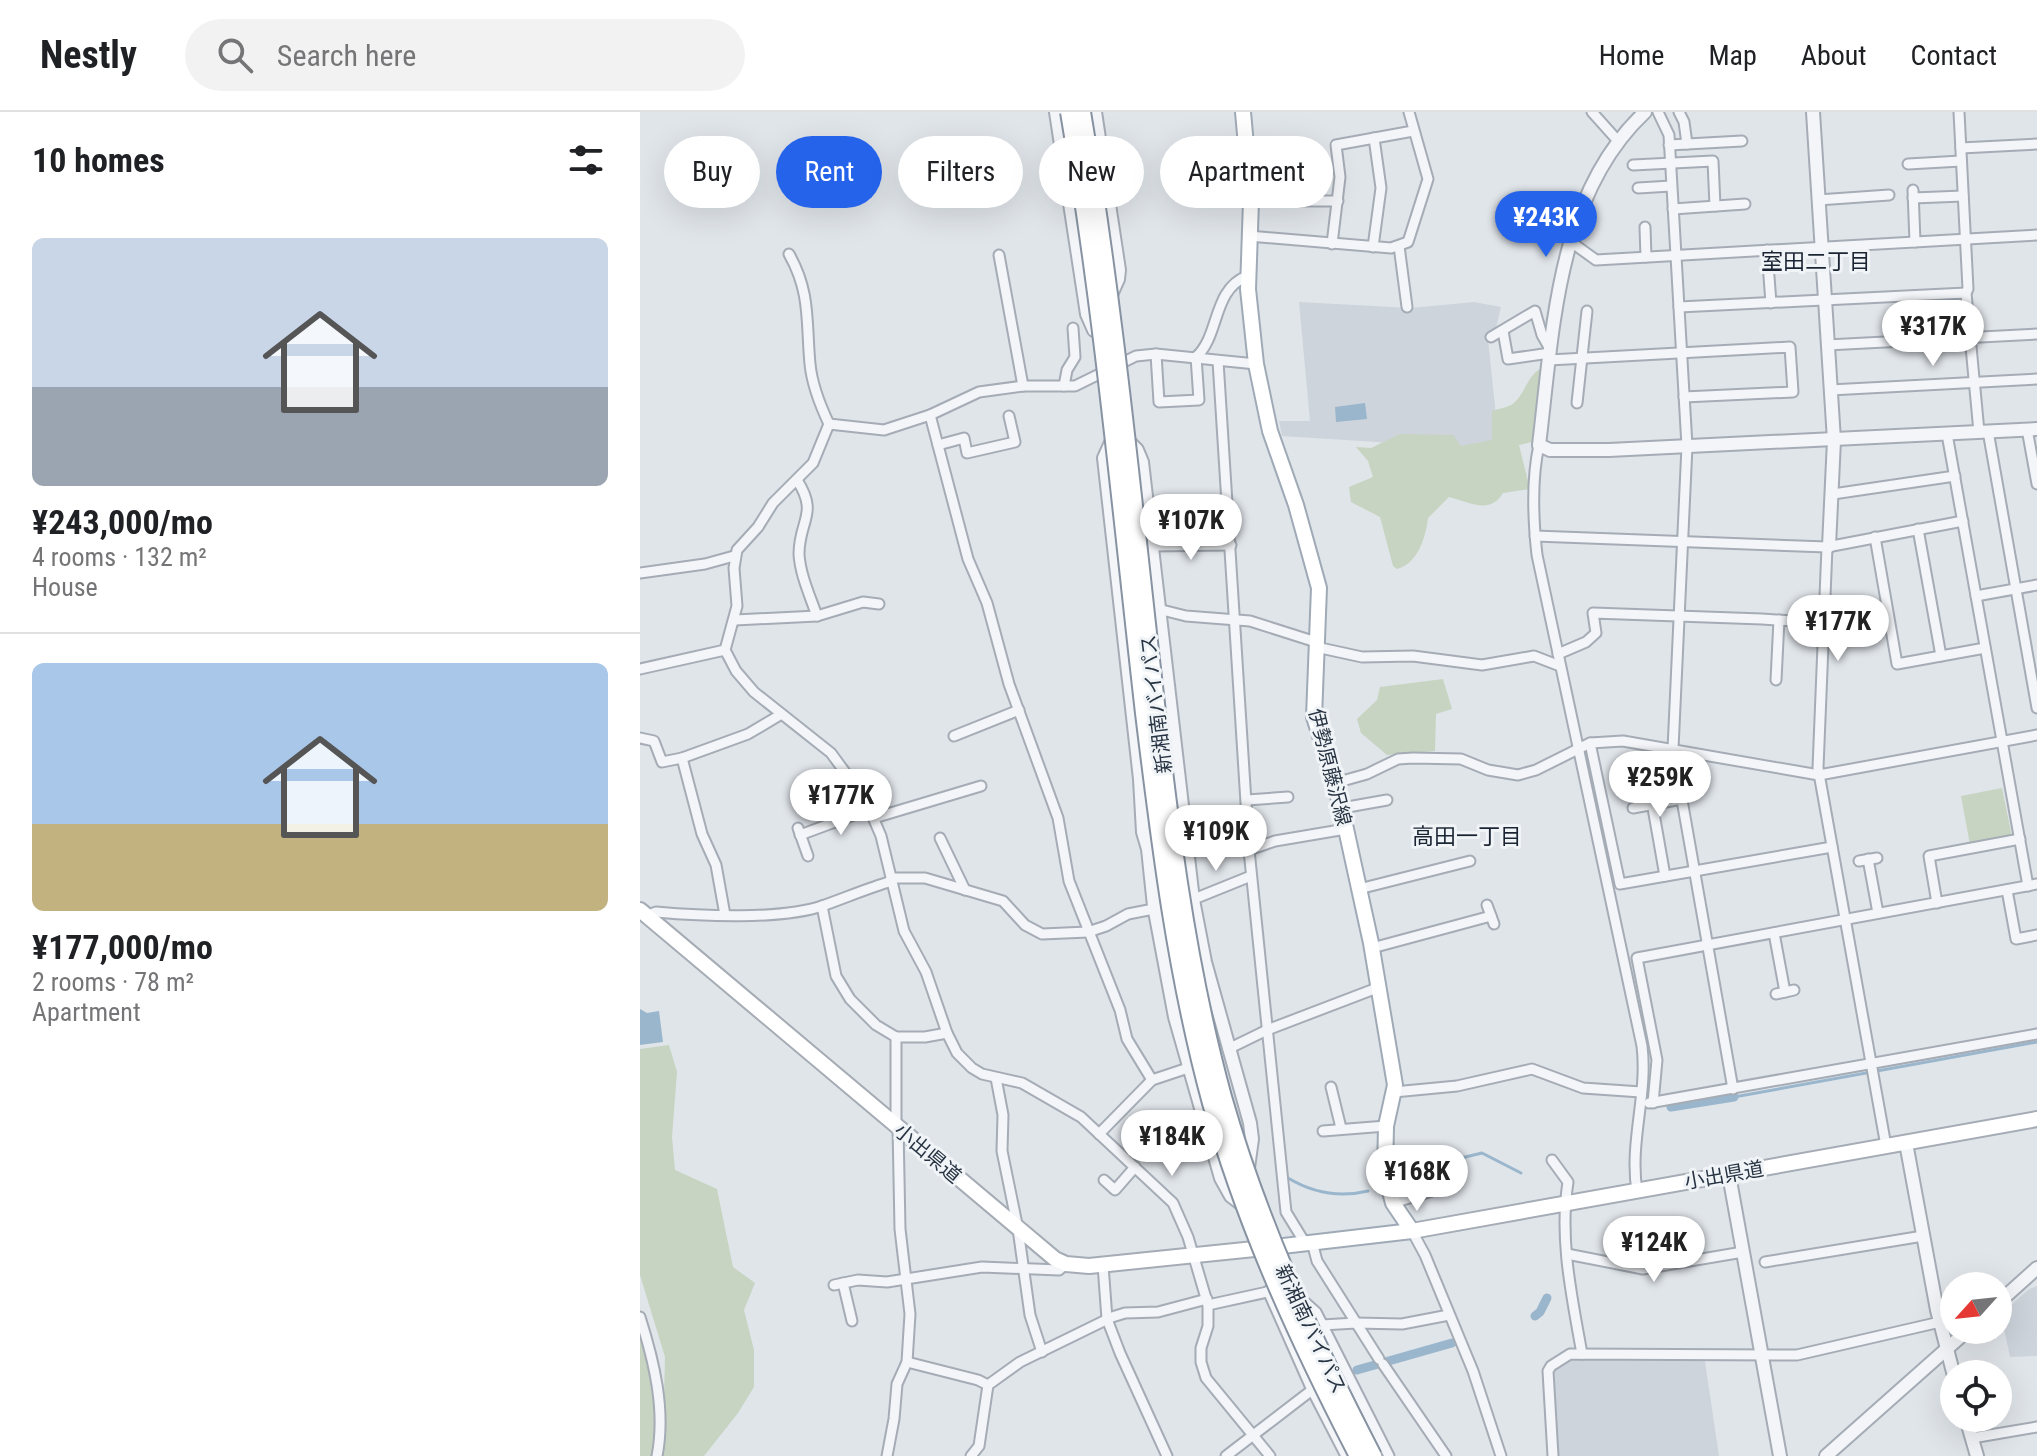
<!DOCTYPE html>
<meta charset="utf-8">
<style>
:root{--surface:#fff;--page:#f2f2f2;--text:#202124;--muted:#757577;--line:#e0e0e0;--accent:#2563eb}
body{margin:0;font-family:"Roboto Condensed","Noto Sans JP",sans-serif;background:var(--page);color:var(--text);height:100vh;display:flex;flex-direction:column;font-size:30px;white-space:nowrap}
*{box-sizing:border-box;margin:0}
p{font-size:26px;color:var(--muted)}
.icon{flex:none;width:44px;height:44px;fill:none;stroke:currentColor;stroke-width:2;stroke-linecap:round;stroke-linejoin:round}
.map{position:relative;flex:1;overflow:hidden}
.panel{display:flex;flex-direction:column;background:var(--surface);width:640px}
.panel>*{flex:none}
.hud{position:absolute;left:24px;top:24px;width:760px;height:72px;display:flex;gap:16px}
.needle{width:52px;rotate:243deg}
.fabs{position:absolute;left:1300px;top:1160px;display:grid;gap:16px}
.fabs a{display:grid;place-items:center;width:72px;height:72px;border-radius:50%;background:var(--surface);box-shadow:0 8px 32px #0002;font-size:40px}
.price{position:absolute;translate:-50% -68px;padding:0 18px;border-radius:28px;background:#fff;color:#222;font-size:26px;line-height:52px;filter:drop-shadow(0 2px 4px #0008)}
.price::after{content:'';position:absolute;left:50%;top:48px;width:24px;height:18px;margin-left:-12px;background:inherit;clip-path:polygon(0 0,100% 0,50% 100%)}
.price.selected{background:var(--accent);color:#fff}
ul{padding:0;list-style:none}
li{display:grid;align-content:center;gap:16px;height:424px;padding:0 32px}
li+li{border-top:2px solid var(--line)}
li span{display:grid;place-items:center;height:248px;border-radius:12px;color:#555}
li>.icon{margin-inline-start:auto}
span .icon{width:144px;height:144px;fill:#fffc;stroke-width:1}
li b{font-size:34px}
h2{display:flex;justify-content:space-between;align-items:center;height:96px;padding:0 32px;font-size:34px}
.tag{padding:0 28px;border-radius:36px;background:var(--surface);box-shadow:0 8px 32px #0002;font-size:28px;line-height:72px}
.tag.selected{background:var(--accent);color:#fff}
header{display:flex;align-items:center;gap:48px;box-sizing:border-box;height:112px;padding:0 40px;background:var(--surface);border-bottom:2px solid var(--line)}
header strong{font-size:38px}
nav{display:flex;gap:44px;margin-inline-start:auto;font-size:28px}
.search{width:560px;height:72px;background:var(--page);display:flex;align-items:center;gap:20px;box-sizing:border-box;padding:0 28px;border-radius:44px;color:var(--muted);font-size:30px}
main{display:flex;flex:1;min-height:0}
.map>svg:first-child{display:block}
.built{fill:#ced4dc}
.green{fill:#c7d4c1}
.water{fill:#9ab6cc}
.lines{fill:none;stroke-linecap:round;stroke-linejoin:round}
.stream{stroke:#9ab6cc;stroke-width:3}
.canal{stroke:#9ab6cc;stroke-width:9}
.minor-casing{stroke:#a5acb5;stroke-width:13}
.tertiary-casing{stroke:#a5acb5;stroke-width:16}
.secondary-casing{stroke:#a5acb5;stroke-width:18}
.primary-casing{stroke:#9faab6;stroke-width:18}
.minor{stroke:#f3f5f8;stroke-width:9}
.tertiary{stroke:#f3f5f8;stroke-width:12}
.secondary{stroke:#fff;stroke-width:14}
.primary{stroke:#fff;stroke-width:14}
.motorway-bridge-casing{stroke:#8793a2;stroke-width:20;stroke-linecap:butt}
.motorway-bridge{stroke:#fff;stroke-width:16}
.labels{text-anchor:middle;stroke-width:6;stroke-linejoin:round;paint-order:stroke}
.street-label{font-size:20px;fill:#283443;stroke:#f0f4f7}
.neighbourhood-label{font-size:22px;fill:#1a2433;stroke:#f0f4f7}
</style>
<header>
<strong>Nestly</strong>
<div class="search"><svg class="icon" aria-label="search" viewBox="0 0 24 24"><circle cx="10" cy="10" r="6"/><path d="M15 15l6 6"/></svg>Search here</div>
<nav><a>Home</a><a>Map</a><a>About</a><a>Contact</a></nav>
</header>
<main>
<section class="panel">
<h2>10 homes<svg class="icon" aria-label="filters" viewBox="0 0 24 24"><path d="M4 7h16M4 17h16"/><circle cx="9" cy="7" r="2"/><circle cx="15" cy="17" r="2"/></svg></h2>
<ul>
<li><span style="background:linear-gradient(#c9d6e8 60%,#9aa5b1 0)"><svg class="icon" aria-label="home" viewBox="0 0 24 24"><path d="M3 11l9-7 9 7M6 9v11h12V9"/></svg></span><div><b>¥243,000/mo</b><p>4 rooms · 132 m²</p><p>House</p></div></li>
<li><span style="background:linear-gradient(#a9c7e8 65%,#c2b280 0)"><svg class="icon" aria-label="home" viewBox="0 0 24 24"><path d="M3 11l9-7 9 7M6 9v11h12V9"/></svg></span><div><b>¥177,000/mo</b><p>2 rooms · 78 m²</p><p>Apartment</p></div></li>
</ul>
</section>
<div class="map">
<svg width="1397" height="1344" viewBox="0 0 1397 1344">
<rect width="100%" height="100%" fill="#e0e5ea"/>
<g class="built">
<path d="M 659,190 L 771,196 L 834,190 L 861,195 L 855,220 L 848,227 L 859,333 L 815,335 L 642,324 L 639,309 L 670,309 Z"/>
<path d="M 1397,1174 L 1397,1244 L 1370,1245 L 1361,1202 L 1389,1177 Z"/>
<path d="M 1064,1243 L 1079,1344 L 916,1344 L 910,1260 L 933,1244 Z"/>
</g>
<g class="green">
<path d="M 900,257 L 892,330 L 879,333 L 890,377 L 863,381 C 850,403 829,390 809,385 L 788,406 C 786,424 778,452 757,457 L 753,454 L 740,405 L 711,390 L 709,375 L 733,365 L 728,349 L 716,335 L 731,336 L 760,322 L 813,323 L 821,334 L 852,328 L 852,299 C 857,297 865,296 871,293 C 885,284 886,265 900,257 Z"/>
<path d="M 803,567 L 812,597 L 796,602 L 795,639 L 747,643 L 721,621 L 717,607 L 737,588 L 740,575 Z"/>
<path d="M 1362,676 L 1372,725 L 1330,733 L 1321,684 Z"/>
<path d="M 29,933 L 37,960 L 32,1025 L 35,1058 L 77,1077 L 93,1155 L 115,1171 L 104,1198 L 114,1238 L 114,1275 L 98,1301 L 64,1344 L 0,1344 L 0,1221 L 18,1278 L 23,1331 L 25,1245 L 0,1163 L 0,937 Z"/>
</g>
<g class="water">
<path d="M 725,291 L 727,307 L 696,310 L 695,295 Z"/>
<path d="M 0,897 L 7,901 L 19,899 L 23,930 L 0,933 Z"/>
</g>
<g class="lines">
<g class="stream">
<path d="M 1094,985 L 1397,930"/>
<path d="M 648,1066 C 673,1081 699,1086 728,1079"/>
<path d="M 757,1066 L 763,1060 L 842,1041 L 881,1061"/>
</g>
<g class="canal">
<path d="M 1031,995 L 1094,985"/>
<path d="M 895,1204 L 900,1200 L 907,1186"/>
<path d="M 717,1258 L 812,1231"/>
</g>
<defs>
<g id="minor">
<path d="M 952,0 L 978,29"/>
<path d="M 1018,0 L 1029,23 L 1047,334 L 1033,637 L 1093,977"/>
<path d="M 1039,0 L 1044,10 L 1047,32"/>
<path d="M 1319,0 L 1328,177 L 1326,181 L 1339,320"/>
<path d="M 1029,33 L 1102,29"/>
<path d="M 1321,36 L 1397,32"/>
<path d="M 1268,52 L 1321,49"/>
<path d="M 993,53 L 1073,49 L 1075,94"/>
<path d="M 998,76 L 1031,74"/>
<path d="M 1273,78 L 1275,130"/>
<path d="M 1273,86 L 1323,84"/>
<path d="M 1178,88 L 1249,83"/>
<path d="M 611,89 L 698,89"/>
<path d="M 1033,97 L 1105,92"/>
<path d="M 1005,115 L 1006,145"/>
<path d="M 609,124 L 751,136 L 768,130 L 788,67 L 769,0"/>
<path d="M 931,130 L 956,148 L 1397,123"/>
<path d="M 692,132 L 700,65 L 696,33 L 773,19"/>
<path d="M 759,134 L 767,195"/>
<path d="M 733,135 L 741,76 L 734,26"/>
<path d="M 1127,138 L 1131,191"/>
<path d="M 149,142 C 171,181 166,210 170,252 C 172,273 180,293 189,312 L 173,351 L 133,391 L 118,415 L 97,438 L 94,456 L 97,494 L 85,538 L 96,559 L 114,580 L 191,641 L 226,689 L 241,724 L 264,819 L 286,860 L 307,921 L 317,941 L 332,956 L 342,962 L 382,971 L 441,1005 L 533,1091 L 548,1125 L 568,1193 L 568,1214 L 561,1236 L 561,1250 L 566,1266 L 630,1344"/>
<path d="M 359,143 L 383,274"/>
<path d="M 1039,195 L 1326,181"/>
<path d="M 863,219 L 868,247 L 910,241"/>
<path d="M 851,225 L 895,199 L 902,223 L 910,237"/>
<path d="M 1187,233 L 1397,222"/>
<path d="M 516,242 L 519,290 L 559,288 L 556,245 C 580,224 572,178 607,164"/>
<path d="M 909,248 L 1150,235 L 1153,280 L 1044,285"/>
<path d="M 578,249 L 609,738 L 646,1100 L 665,1131"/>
<path d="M 424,274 L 427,258 L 435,245 L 433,216"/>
<path d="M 1190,278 L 1397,267"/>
<path d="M 937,291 L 947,199"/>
<path d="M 290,303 L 328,447 L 347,491 L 369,572 L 418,706 L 429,769 L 480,898 L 487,927 L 512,968"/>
<path d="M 189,312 L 244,318 L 290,303 L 339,280 L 383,274 L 435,274 L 496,244 L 516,242 L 616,252"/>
<path d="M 1387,317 L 1397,372"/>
<path d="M 1348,319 L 1397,596"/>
<path d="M 1307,322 L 1388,774"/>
<path d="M 298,333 L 324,326 L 327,341 L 375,330 L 369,304"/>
<path d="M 899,333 C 891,369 893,407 897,443 L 1002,934 C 1008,983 989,1030 997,1079"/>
<path d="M 157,368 C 179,402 159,408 159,442 C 160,462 170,484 177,504"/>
<path d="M 1193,382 L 1315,364"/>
<path d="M 1278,417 L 1301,544"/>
<path d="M 895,424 L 1187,435"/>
<path d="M 1235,425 L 1257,552 L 1345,536"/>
<path d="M 510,434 L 591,433"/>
<path d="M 0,461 L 65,452 L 94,444"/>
<path d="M 1336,484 L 1397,473"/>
<path d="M 518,497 L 546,504 L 610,509 L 676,530"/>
<path d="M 95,508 L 177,504 L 223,490 L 239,492"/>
<path d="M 676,535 L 722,545 L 773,544 L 842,553 L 894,544 L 920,554"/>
<path d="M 918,542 L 946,530 L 956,521 L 953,501 L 1122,507 L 1183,511"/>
<path d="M 0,557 L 85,538"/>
<path d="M 1136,568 L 1139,508"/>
<path d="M 314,624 L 379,598"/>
<path d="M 0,626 L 14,629 L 22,650 L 42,646 L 62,722 L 76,753 L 85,803"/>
<path d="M 950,631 L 980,772 L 1192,735"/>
<path d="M 42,646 L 108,622 L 140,603"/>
<path d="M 1007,662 L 1025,764"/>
<path d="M 695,671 L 727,662 L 758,647 L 773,646 L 821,647 L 848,658 L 878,663 L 896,658 L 950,631 L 983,629 L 1179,663 L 1397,623"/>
<path d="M 607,688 L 648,685"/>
<path d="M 702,696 L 747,688"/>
<path d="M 993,696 L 1042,687"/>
<path d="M 234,706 L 341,674"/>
<path d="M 158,716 L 168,744"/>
<path d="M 160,723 L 230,697"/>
<path d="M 300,726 L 325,778"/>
<path d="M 609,738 L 635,729 L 706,717"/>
<path d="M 1228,747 L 1238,801"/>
<path d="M 1219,749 L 1237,746"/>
<path d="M 251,766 L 285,766 L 363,789 L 385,813 L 402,822 L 448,820 L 466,814 L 488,802 L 534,793"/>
<path d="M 719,777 L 830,749"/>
<path d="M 1367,778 L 1376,827 L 1397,823"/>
<path d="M 549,789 L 611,764"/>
<path d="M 1297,791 L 1289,744 L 1380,727"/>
<path d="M 847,793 L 854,812"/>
<path d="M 182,794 L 196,864 L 210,887 L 236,913 L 256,925 L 285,925 L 307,921"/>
<path d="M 8,803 L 16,800 C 61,804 140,808 182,794 C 205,786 228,776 252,769"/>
<path d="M 1134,821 L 1145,880"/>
<path d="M 732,836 L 851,804"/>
<path d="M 1136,882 L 1154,878"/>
<path d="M 588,937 L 627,918 L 737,876"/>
<path d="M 356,966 L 363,1003 L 362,1039 L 378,1117 L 390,1203 L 402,1240"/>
<path d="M 691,975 L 701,1016"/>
<path d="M 754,980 L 817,974 L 892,957 L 943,976 L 1001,980"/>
<path d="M 1009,991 L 1397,922"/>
<path d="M 1013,991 L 1017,948 L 997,846 L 1397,772"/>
<path d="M 256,1014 L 256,925"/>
<path d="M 683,1019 L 746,1014"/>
<path d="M 459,1022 L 512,968 L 548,956"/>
<path d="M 1246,1034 L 1178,656 L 1187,435 L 1323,409"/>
<path d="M 912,1048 L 928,1070 C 919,1128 932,1185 942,1242"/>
<path d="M 464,1068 L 475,1078 L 495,1055"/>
<path d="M 753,1091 L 792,1079"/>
<path d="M 772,1119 L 785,1143 L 833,1259 L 861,1344"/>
<path d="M 672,1130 L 677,1149 L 739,1247"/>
<path d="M 927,1142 L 1003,1157 L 1103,1140"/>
<path d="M 1125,1150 L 1283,1124"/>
<path d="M 463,1153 L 467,1207 L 480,1241 L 527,1344"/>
<path d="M 203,1171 L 212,1209"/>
<path d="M 194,1173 L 218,1168 L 247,1170 L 342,1155 L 419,1158 L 426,1152"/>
<path d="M 628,1179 L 672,1278 L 706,1344"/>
<path d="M 658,1184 L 676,1200 L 749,1344"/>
<path d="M 568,1193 L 632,1179"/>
<path d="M 0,1205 C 14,1249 26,1298 17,1344"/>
<path d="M 682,1213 L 716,1211 L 762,1212 L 809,1203"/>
<path d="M 267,1250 L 338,1268 L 348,1273"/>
<path d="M 743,1252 L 806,1344"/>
<path d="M 1332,1326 L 1397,1315"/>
<path d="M 247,1344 L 254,1307 L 257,1272 L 267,1250 L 270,1202 L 260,1117 L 258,1015"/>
<path d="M 331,1344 L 339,1334 L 348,1273 L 380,1250 L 472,1205 L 485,1201 L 518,1200 L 567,1187"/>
<path d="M 586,1344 L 672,1278"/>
<path d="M 913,1344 L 908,1259 L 911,1254 L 930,1242 L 1157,1243 L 1300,1210"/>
</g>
<g id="tertiary">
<path d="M 416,0 L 447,202 L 454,218 L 463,223"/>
<path d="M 455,0 L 479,158 L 478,167 L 470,185"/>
<path d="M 1005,0 C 916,83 913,220 899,333 L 910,338 L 969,338 L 1397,317"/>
<path d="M 1173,0 L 1194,328 L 1189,434"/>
<path d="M 474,324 L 464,346 L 500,667 L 503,720 L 508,737 L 514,794 L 535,905 L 581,1066 L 591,1084 L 604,1094"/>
<path d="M 486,327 L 497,338 L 502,350 L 553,788 L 565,850 L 610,1011 L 612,1027 L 608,1056"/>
<path d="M 1266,1031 L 1297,1198 L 1314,1264"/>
<path d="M 1089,1063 L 1140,1344"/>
<path d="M 1358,1191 L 1397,1156"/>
<path d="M 1326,1306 L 1337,1344"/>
<path d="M 1186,1344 L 1328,1218"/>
</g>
<g id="secondary">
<path d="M 0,798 L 415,1147 L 426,1152 L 449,1154 L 624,1136"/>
<path d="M 772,1119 L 1397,1007"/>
</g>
<path id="primary" d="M 603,0 L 611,89 L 608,177 L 616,252 L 630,319 L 656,393 L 679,476 L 674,605 L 695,671 L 706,717 L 731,831 L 755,973 L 746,1014 L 745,1061 L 753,1091 L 772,1119 L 626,1136"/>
</defs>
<use href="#minor" class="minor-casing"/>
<use href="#tertiary" class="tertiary-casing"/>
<use href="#secondary" class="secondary-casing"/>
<use href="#primary" class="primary-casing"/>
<use href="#minor" class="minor"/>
<use href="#tertiary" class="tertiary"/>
<use href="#secondary" class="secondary"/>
<use href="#primary" class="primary"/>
<defs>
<g id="motorway-bridge">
<path d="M 429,0 C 463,199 481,400 504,601 C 520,732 536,863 571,991 C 606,1115 659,1230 718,1344"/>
<path d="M 442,0 C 472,178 490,359 510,539 C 527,689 543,839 583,985 C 619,1111 673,1228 733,1344"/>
</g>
</defs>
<use href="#motorway-bridge" class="motorway-bridge-casing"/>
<use href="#motorway-bridge" class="motorway-bridge"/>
</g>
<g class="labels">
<g class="street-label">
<text transform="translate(516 592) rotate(-97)" y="7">新湘南バイパス</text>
<text transform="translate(690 655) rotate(76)" y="7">伊勢原藤沢線</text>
<text transform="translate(288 1041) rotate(40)" y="7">小出県道</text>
<text transform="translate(1084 1063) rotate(-10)" y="7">小出県道</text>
<text transform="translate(671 1217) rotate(65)" y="7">新湘南バイパス</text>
</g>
<g class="neighbourhood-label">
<text x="1176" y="157">室田二丁目</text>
<text x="827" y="732">高田一丁目</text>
</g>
</g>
</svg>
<div class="fabs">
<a><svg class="needle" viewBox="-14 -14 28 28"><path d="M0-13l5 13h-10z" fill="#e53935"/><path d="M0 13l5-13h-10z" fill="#757577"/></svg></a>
<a><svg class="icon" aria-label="locate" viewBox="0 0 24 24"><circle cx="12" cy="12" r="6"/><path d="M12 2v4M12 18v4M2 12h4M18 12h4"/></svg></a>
</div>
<b class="price selected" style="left:906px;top:147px">¥243K</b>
<b class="price" style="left:1293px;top:256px">¥317K</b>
<b class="price" style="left:551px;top:450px">¥107K</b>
<b class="price" style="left:1198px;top:551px">¥177K</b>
<b class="price" style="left:1020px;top:707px">¥259K</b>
<b class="price" style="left:201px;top:725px">¥177K</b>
<b class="price" style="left:576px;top:761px">¥109K</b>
<b class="price" style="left:532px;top:1066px">¥184K</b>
<b class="price" style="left:777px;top:1101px">¥168K</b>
<b class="price" style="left:1014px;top:1172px">¥124K</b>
<div class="hud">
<a class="tag">Buy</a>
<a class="tag selected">Rent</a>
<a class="tag">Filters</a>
<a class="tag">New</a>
<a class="tag">Apartment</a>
</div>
</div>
</main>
